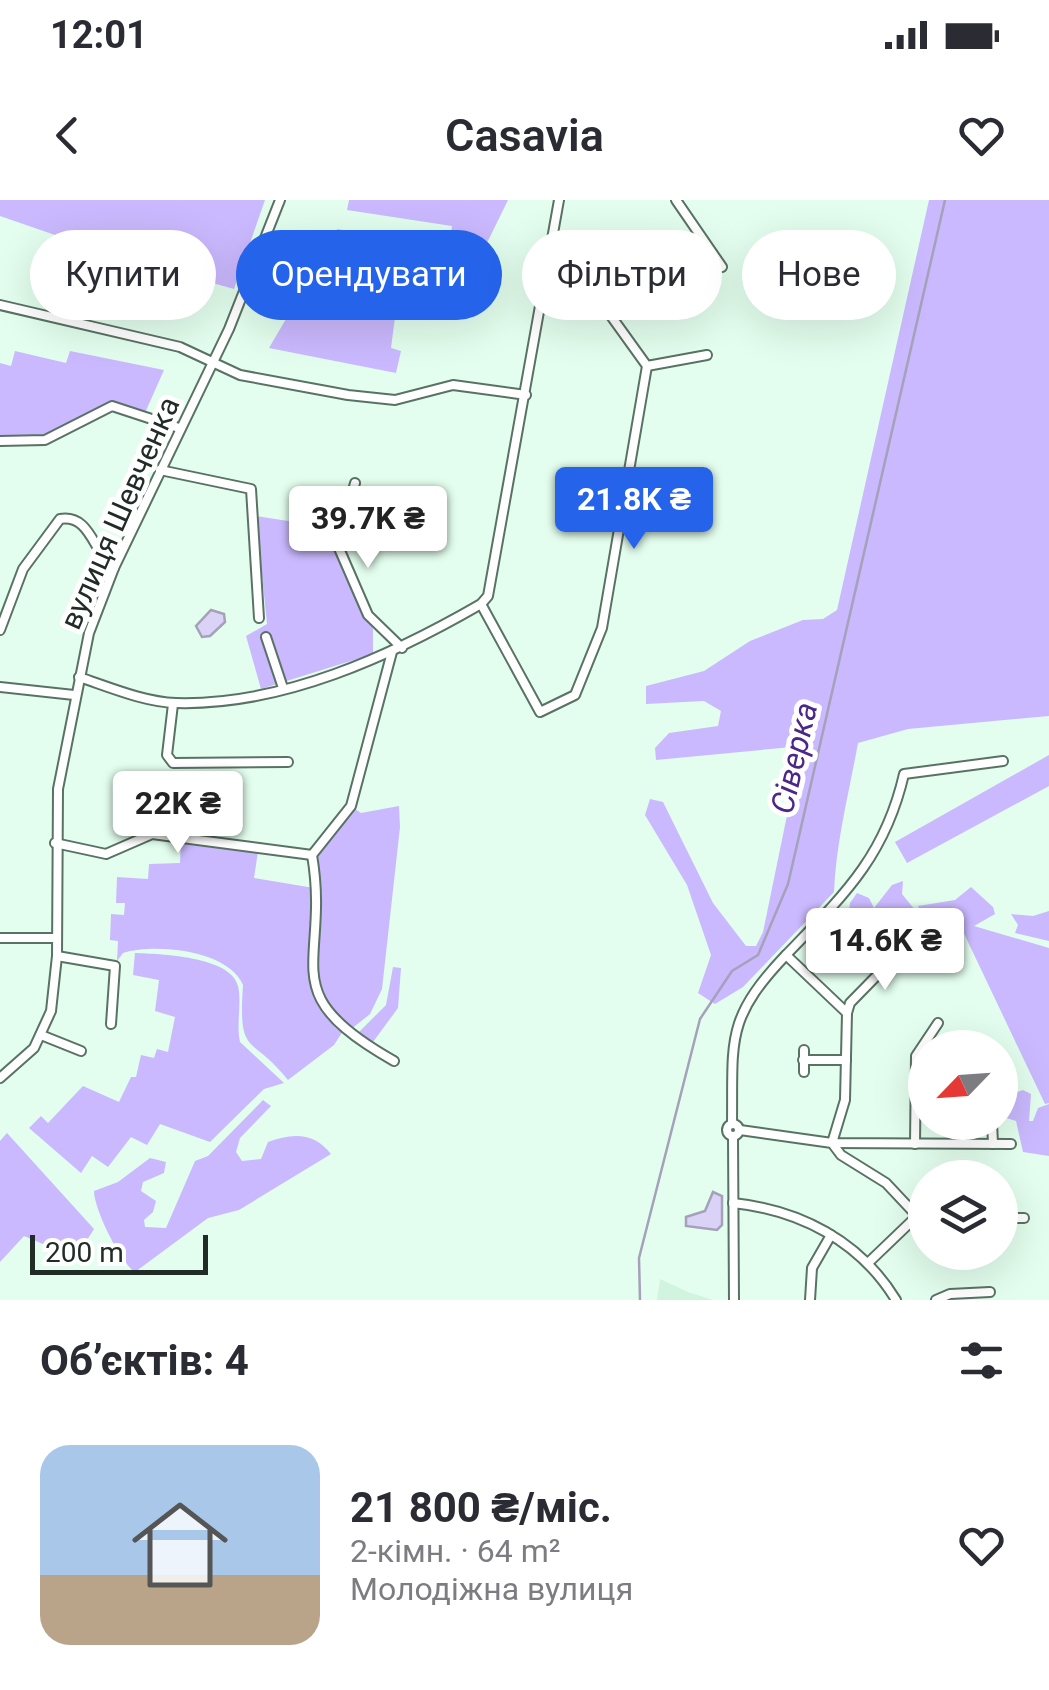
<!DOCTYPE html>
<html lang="uk">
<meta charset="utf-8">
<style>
:root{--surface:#fff;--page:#f2f2f3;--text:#2b2b33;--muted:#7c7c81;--line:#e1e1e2;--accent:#2563eb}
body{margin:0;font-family:Roboto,sans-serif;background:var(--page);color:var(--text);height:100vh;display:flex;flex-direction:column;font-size:38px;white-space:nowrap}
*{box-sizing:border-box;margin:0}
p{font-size:32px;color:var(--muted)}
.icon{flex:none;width:55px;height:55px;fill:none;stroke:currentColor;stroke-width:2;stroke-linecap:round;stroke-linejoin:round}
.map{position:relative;height:1100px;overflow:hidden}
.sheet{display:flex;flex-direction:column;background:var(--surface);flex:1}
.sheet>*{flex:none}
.hud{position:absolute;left:30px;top:30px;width:990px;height:90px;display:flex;gap:20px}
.needle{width:65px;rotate:245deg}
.tools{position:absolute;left:908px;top:830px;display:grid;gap:20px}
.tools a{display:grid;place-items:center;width:110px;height:110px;border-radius:50%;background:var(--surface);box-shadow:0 10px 40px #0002;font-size:50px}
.scale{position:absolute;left:30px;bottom:25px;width:178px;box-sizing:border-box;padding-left:10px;border:5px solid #222c27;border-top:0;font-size:28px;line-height:35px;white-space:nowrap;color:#222c27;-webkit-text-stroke:8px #fff;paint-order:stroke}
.price{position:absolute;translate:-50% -85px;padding:0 22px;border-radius:10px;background:#fff;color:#222;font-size:32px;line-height:65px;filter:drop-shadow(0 2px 5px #0008)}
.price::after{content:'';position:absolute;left:50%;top:60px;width:30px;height:22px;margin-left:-15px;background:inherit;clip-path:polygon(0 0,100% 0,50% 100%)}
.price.selected{background:var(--accent);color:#fff}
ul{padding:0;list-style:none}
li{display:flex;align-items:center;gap:30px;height:250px;padding:0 40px}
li+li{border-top:2px solid var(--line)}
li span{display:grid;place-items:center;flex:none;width:280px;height:200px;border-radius:30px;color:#555}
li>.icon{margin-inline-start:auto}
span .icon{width:120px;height:120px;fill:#fffc;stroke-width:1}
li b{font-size:42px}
h2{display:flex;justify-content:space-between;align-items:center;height:120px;padding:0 40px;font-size:42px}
.pill{padding:0 35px;border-radius:45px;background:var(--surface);box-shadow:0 10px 40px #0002;font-size:35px;line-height:90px}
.pill.selected{background:var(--accent);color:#fff}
.status{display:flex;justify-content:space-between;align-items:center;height:70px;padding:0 50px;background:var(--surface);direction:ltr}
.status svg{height:28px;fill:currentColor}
header{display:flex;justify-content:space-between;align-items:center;height:130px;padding:0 40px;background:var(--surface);font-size:45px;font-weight:600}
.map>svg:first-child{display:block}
.built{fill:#d1f4e0}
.green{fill:#cab9fe}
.water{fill:#dbd3f7;stroke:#a4a1b9;stroke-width:2.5}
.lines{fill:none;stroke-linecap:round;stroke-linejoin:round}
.stream{stroke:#a4a1b9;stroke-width:2.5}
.minor-casing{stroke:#5a7265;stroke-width:12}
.minor{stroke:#fff;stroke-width:8}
.labels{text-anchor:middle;stroke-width:10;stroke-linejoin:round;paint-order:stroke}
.street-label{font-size:30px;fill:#222c27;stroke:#fff}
.water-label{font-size:32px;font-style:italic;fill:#4c2789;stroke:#fff}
</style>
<div class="status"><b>12:01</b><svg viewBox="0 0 49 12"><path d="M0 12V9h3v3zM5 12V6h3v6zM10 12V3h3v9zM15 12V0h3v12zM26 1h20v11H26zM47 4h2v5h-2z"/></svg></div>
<header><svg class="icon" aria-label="back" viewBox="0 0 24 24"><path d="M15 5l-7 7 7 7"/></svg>Casavia<svg class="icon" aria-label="heart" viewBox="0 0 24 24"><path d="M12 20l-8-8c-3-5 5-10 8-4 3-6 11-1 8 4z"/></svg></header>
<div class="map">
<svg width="1049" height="1100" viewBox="0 0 1049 1100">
<rect width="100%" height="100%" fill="#e3feee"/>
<path class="built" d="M 660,1079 L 688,1092 L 713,1100 L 657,1100 Z"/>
<g class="green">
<path d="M 0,0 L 265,0 L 234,89 L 116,56 L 0,16 Z"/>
<path d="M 349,0 L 508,0 L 482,53 L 482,70 L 437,63 L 430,107 L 397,102 L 391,148 L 401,151 L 396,173 L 269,148 L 293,107 L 302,107 L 305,87 L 282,84 L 297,46 L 333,51 L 337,29 L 449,46 L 452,26 L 347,10 Z"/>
<path d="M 929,0 L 1049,0 L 1049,516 L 908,529 L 858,543 C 849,593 836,642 834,692 L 743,787 L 715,804 L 698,793 L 711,755 L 687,685 L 645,615 L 650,599 L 663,602 L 713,703 L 746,746 L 756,746 L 763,732 L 791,596 L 792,547 L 656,560 L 655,548 L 669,533 L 718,526 L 721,511 L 704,501 L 646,504 L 646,486 L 704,471 L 750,441 L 803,420 L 823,419 L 837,410 Z"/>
<path d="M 15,151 L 66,163 L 70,151 L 164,170 L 144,215 L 112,206 L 45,240 L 0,241 L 0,163 L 11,166 Z"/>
<path d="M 256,316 L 301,323 L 311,320 L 335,346 L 373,429 L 373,454 L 261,489 L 246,436 L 267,424 Z"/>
<path d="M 1049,555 L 1049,586 L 907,663 L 895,642 Z"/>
<path d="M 351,606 L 361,613 L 399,606 L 400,627 L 382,789 L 370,814 L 350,830 L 356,835 L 386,805 L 393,767 L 401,768 L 398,808 L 373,842 L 362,837 L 359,841 L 343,831 L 334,845 L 288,880 C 251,833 238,859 243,785 C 228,750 156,743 123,753 L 117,761 L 118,741 L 110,740 L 111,714 L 124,715 L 125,703 L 116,703 L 117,677 L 148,679 L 149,664 L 180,663 L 181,638 L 259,645 L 254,678 L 314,688 L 312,655 Z"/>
<path d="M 903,681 L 902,694 L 915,710 L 919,723 L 886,728 L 881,757 L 859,763 L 844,752 L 850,703 L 857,693 L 869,698 L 874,708 L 892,685 Z"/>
<path d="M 971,687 L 993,707 L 995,714 L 974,726 L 1049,748 L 1049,903 L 1045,904 L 959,723 L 923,719 L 918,706 L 955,700 Z"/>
<path d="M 1049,711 L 1049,741 L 1015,733 L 1018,725 L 1011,714 L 1033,716 Z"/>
<path d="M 135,753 C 159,754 231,756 238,786 C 242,803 236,824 240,842 L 284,883 L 264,889 L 210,942 L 160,924 L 147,945 L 131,937 L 108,967 L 92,956 L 81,973 L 29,928 L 41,916 L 48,923 L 83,886 L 119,902 L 131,877 L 136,877 L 141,855 L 154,858 L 157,849 L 168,852 L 175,817 L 155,811 L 159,780 L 133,775 Z"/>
<path d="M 1023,890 L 1031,894 L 1029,921 L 1033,921 L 1038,908 L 1049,904 L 1049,956 L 1023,952 L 1016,921 L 1000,916 L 1000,892 L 1009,895 Z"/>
<path d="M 263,900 L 271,906 L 240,938 L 236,952 L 242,961 L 261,959 L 268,942 C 292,933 314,932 331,954 L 239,1010 L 208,1018 L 135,1072 C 120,1062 94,1009 94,991 L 118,982 L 150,958 L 166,962 L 164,973 L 143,982 L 141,991 L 156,1001 L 153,1012 L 144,1020 L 145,1027 L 166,1028 L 195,961 L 208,956 Z"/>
<path d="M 7,933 L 94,1029 L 82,1048 L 69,1055 L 24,1036 L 0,1062 L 0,941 Z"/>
</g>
<g class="water">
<path d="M 211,410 L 224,414 L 225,422 L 210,436 L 202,437 L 196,426 Z"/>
<path d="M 713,992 L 722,996 L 722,1025 L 717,1030 L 686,1026 L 686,1017 L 705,1011 Z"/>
</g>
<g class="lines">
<path class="stream" d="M 640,1100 L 639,1058 L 700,819 L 732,771 L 758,755 L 788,684 L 945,0"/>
<defs>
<g id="minor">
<path d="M 676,0 L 722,67"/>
<path d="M 0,105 L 180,147 L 240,175 L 348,195 L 395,200 L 453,185 L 526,195"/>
<path d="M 647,166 L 707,155"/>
<path d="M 0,241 L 45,240 L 112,206 L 179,228"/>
<path d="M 160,270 L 251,289 L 259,418"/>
<path d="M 355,283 L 338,346 L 368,415 L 402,448"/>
<path d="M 481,404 L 540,512 L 575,495 L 602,428 L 647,166 L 583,77 L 549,66"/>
<path d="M 0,430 L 23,369 L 60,319 C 91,314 93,353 114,368"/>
<path d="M 266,437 L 283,488"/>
<path d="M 392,452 L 351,606 L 312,655 C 331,766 270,791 394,861"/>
<path d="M 79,477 C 109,487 144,502 176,503 C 282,506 391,456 481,404 L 488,396 L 559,0"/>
<path d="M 0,487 L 74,495"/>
<path d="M 173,504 L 167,555 L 173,563 L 288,562"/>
<path d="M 55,643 L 106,654 L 152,634 L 312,655"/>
<path d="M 0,738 L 56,738"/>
<path d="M 786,755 C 843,696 885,657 904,574 L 1003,561"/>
<path d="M 57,756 L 115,766 L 111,824"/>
<path d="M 847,813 L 850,803 L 895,757"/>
<path d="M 41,835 L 81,851"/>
<path d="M 803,860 L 846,860"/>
<path d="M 804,872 L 804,850"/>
<path d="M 0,878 L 34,848 L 51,811 L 57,756 L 58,589 L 89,433 L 114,368 L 229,129 L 280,0"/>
<path d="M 992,922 L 993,944"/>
<circle cx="733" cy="930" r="6"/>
<path d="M 732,924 C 733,840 725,819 786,755 L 847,813 L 845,900 L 832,943 L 1011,944"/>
<path d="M 740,930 L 832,943 L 841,955 L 886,983 L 917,1016"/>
<path d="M 733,937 L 734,1100"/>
<path d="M 915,944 L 916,856 L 938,823"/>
<path d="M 733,1003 C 800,1010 860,1041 896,1100"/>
<path d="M 1000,1018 L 1024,1018"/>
<path d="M 868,1063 L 917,1016 L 925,1020"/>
<path d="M 810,1100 L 812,1068 L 831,1035"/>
<path d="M 936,1100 L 950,1094 L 990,1092"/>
</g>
</defs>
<use href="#minor" class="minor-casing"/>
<use href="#minor" class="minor"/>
</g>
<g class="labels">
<g class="street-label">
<text transform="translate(120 313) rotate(-66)" y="10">вулиця Шевченка</text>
</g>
<g class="water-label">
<text transform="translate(794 558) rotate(-77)" y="11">Сіверка</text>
</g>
</g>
</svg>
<div class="tools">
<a><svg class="needle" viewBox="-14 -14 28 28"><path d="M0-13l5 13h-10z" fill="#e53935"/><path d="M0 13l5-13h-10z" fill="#7c7c81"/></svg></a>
<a><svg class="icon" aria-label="layers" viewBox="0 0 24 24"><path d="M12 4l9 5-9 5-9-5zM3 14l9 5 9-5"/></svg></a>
</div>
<div class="scale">200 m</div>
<b class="price selected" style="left:634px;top:352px">21.8K ₴</b>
<b class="price" style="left:368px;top:371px">39.7K ₴</b>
<b class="price" style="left:178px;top:656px">22K ₴</b>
<b class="price" style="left:885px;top:793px">14.6K ₴</b>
<div class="hud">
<a class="pill">Купити</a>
<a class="pill selected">Орендувати</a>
<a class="pill">Фільтри</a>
<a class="pill">Нове</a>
</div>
</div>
<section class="sheet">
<h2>Об’єктів: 4<svg class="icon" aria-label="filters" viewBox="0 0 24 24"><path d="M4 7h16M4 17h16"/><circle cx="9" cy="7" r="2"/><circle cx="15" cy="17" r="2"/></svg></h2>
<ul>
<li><span style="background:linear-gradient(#a9c7e8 65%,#b9a48a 0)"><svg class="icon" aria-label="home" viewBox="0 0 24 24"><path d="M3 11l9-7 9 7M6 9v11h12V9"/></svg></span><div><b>21 800 ₴/міс.</b><p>2-кімн. · 64 m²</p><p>Молодіжна вулиця</p></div><svg class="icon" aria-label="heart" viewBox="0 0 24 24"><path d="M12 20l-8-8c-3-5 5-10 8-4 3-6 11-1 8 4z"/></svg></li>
</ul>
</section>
